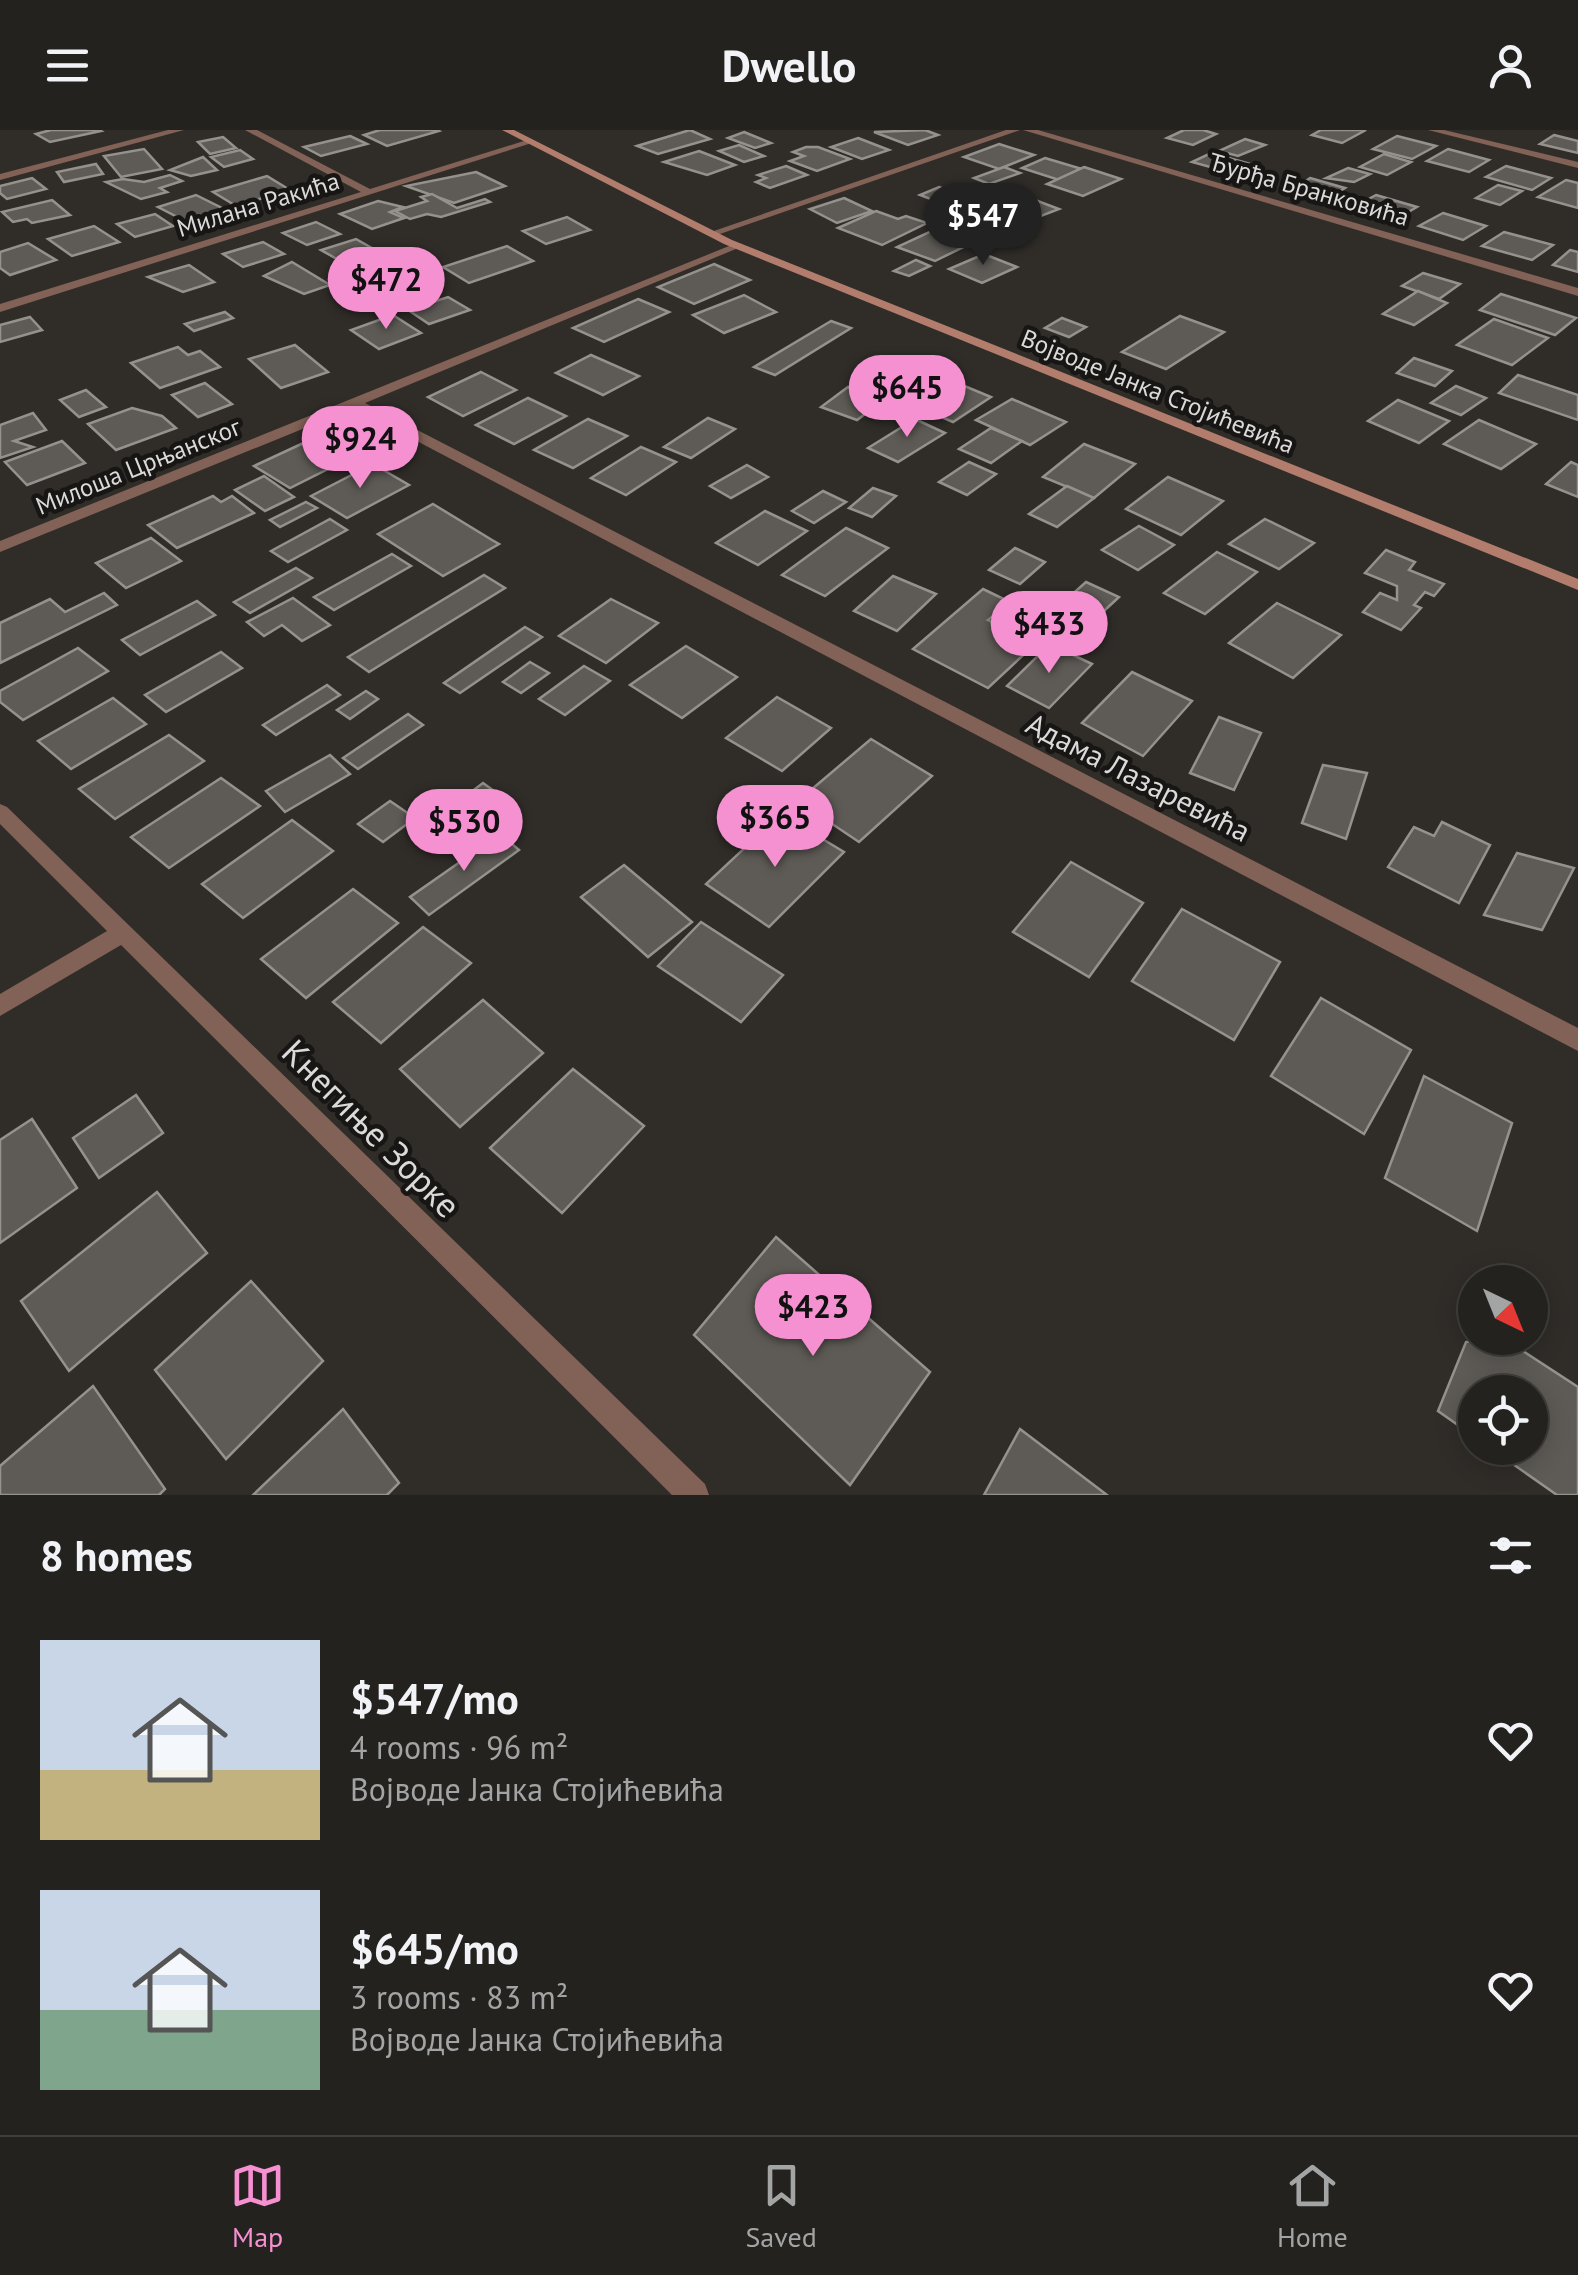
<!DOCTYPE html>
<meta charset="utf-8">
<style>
:root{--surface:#24221f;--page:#302f2c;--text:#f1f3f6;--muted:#a3a4a4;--line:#413f3d;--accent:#f590d1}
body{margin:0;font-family:"PT Sans",sans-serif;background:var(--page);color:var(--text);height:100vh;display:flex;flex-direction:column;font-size:38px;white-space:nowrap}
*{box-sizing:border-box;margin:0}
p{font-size:32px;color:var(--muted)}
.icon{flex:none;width:55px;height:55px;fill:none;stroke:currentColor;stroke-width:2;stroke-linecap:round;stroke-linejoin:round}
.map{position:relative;height:1365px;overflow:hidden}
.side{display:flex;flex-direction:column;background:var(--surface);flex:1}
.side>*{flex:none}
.needle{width:65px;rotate:137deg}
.controls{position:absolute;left:1458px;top:1135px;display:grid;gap:20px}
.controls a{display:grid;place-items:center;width:90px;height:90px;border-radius:50%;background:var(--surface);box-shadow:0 5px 25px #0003,0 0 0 2px var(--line);font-size:50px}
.price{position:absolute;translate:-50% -85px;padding:0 22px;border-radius:35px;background:var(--accent);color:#111;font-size:32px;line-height:65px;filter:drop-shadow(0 2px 5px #0008)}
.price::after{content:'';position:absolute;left:50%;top:60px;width:30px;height:22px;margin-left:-15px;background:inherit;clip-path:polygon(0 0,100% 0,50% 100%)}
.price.on{background:#222;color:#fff}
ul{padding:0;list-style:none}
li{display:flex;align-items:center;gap:30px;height:250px;padding:0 40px}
li span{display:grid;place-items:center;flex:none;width:280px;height:200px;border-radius:0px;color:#555}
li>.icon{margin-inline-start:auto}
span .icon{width:120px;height:120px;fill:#fffc;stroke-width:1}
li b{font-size:42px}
h2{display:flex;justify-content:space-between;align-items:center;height:120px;padding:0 40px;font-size:42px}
header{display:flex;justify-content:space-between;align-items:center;height:130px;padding:0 40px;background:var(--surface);font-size:45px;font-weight:600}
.tabs{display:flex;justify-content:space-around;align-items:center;height:140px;border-top:2px solid var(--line);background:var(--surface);font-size:28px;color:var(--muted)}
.tabs a{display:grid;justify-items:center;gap:5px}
.tabs .on{color:var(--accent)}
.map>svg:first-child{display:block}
.building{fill:#5e5b56;stroke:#95928d;stroke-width:2.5}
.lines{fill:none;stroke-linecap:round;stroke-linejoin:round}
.street{fill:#826156;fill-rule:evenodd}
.secondary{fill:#b27d6c;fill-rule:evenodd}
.labels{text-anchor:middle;stroke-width:9;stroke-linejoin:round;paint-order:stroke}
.far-street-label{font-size:25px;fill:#dcdad8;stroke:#171614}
.street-label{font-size:30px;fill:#dcdad8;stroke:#171614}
.near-street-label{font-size:35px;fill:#dcdad8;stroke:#171614}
</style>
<header><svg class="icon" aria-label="menu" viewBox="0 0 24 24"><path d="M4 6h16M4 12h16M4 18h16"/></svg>Dwello<svg class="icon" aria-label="person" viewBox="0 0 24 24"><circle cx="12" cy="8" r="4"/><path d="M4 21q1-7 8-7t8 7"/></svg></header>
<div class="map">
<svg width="1578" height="1365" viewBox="0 0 1578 1365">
<rect width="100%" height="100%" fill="#302d29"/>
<g class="building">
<path d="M 51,0 L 99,0 L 101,1 L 50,12 L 36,4 Z"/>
<path d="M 380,0 L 437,0 L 439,1 L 387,16 L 364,5 Z"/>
<path d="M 690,0 L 710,9 L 658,24 L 637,16 Z"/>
<path d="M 925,0 L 938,5 L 908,15 L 874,2 Z"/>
<path d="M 1184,0 L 1203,0 L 1216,4 L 1193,15 L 1167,8 Z"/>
<path d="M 1321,0 L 1366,0 L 1342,13 L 1312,5 Z"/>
<path d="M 744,2 L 771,13 L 755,18 L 728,8 Z"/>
<path d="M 1554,5 L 1578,11 L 1578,23 L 1540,14 Z"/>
<path d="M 350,6 L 367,14 L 321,26 L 304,17 Z"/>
<path d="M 1397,6 L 1436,16 L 1412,29 L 1373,19 Z"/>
<path d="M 223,7 L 236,18 L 210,24 L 198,12 Z"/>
<path d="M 858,8 L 889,20 L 862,29 L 831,17 Z"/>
<path d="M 1245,9 L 1265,15 L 1238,26 L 1219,21 Z"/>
<path d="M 999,14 L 1034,25 L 999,39 L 964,27 Z"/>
<path d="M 739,15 L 764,26 L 744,32 L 719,21 Z"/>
<path d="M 806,17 L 818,17 L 850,29 L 817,41 L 790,31 L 804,26 L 793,22 Z"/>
<path d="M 144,19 L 162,39 L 121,47 L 104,26 Z"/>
<path d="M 1448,19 L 1489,30 L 1469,42 L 1427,31 Z"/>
<path d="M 240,20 L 253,29 L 224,37 L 211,27 Z"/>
<path d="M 699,21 L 735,35 L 707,45 L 664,32 Z"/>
<path d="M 1211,23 L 1247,33 L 1228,42 L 1192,32 Z"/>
<path d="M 1384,24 L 1411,32 L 1387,45 L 1360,37 Z"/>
<path d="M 203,27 L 217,40 L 191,46 L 170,40 Z"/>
<path d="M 1045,28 L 1082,39 L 1059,50 L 1022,38 Z"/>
<path d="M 96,34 L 103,44 L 64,52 L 57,42 Z"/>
<path d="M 786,36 L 807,45 L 770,58 L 756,52 L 766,48 L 758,45 Z"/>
<path d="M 1506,36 L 1551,48 L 1532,60 L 1486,47 Z"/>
<path d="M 1004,37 L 1020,43 L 989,54 L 974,48 Z"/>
<path d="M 1084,37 L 1121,49 L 1083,66 L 1047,54 Z"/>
<path d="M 1348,38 L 1370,44 L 1354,52 L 1326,48 Z"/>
<path d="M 476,42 L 505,56 L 454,73 L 406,56 Z"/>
<path d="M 170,45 L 182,51 L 160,58 L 167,62 L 141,69 L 106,52 L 123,49 L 144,52 Z"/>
<path d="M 267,46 L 290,60 L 236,76 L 213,62 Z"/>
<path d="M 32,48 L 46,59 L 7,69 L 0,63 L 0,56 Z"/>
<path d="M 1310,48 L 1345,58 L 1325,71 L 1290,62 Z"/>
<path d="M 1566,50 L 1578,53 L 1578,78 L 1538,67 Z"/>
<path d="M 1498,55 L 1522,61 L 1500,75 L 1476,68 Z"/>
<path d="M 939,57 L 957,64 L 938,72 L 920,65 Z"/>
<path d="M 432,64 L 457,78 L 485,69 L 490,72 L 441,87 L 427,84 L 410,89 L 395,81 L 427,71 L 421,67 Z"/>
<path d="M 196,65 L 226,80 L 187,92 L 158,77 Z"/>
<path d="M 1376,65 L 1417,77 L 1393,91 L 1352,78 Z"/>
<path d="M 1027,67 L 1059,79 L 1041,86 L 1010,74 Z"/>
<path d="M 844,68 L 872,81 L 837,93 L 810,79 Z"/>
<path d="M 52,70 L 70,85 L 32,93 L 27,89 L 13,92 L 2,82 Z"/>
<path d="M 378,71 L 403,77 L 390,82 L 404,88 L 372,99 L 340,84 Z"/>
<path d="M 876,81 L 898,89 L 906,86 L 927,93 L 882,115 L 838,98 Z"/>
<path d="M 1443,83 L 1486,96 L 1463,110 L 1419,96 Z"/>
<path d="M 155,84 L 173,96 L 135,107 L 117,94 Z"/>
<path d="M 567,87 L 590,100 L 546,114 L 523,101 Z"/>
<path d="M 953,91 L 990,104 L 935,131 L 897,117 Z"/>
<path d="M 316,92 L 340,104 L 307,115 L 283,103 Z"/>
<path d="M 94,96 L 119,112 L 72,126 L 48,109 Z"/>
<path d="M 1504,102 L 1553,115 L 1532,130 L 1482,116 Z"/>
<path d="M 356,109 L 384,125 L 349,136 L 321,120 Z"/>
<path d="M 263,112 L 284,124 L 243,137 L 223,124 Z"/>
<path d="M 28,113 L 56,130 L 10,145 L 0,138 L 0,122 Z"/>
<path d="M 507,116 L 533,131 L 469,153 L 443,137 Z"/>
<path d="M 1570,120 L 1578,122 L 1578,142 L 1553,135 Z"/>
<path d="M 984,124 L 1017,137 L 982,153 L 949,139 Z"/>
<path d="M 916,130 L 930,136 L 909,146 L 894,141 Z"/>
<path d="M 292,132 L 330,155 L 304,164 L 264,146 Z"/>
<path d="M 714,134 L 750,150 L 694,174 L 658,157 Z"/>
<path d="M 189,135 L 214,152 L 183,162 L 148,147 Z"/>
<path d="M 1423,143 L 1460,154 L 1439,169 L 1402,156 Z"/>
<path d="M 1418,161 L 1447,173 L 1414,195 L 1383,184 Z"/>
<path d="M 1501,164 L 1530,173 L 1576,188 L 1555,205 L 1480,180 Z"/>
<path d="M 744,165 L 776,182 L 724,203 L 693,185 Z"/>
<path d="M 448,167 L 470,180 L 429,194 L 408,180 Z"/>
<path d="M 638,169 L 669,182 L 604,212 L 573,198 Z"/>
<path d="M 225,182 L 233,188 L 194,201 L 185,194 Z"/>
<path d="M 393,185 L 421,203 L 379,219 L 351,200 Z"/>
<path d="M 1180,186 L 1224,202 L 1166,239 L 1122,222 Z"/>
<path d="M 30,187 L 42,200 L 0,212 L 0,195 Z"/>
<path d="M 1062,188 L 1086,197 L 1069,207 L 1045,198 Z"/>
<path d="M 1494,189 L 1548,208 L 1512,235 L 1457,215 Z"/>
<path d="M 831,191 L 851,198 L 775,245 L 754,237 Z"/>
<path d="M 295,215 L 328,242 L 281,258 L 249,229 Z"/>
<path d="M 178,217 L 188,225 L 200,221 L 220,237 L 160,258 L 131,233 Z"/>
<path d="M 591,225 L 639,246 L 603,265 L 556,243 Z"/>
<path d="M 1414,228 L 1452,241 L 1435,256 L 1397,243 Z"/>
<path d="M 892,230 L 933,246 L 898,267 L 857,250 Z"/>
<path d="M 481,242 L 516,260 L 463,286 L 428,267 Z"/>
<path d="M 1518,245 L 1578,265 L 1578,290 L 1499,263 Z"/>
<path d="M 950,250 L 991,267 L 953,292 L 911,274 Z"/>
<path d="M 205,253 L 232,274 L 198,287 L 172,265 Z"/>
<path d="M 1456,256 L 1486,268 L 1461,285 L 1431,273 Z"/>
<path d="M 848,257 L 884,270 L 857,290 L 821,277 Z"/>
<path d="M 86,260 L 106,277 L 79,287 L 60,270 Z"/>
<path d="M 528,268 L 566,286 L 514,314 L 476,295 Z"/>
<path d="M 1012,269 L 1066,292 L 1030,315 L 976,290 Z"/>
<path d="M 1398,270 L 1449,291 L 1419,313 L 1368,291 Z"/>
<path d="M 132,278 L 162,286 L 176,298 L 116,320 L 88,294 Z"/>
<path d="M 33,283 L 46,300 L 14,311 L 33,317 L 0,328 L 0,295 Z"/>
<path d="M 708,288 L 735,299 L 691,328 L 664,317 Z"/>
<path d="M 588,289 L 627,306 L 573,338 L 534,320 Z"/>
<path d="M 915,289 L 945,303 L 898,332 L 868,318 Z"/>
<path d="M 1479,290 L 1536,314 L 1501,339 L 1444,314 Z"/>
<path d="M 991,298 L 1022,311 L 991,333 L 959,319 Z"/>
<path d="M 312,309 L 348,329 L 290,358 L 254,336 Z"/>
<path d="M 62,311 L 85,333 L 27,355 L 5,332 Z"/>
<path d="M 1084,314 L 1135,334 L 1094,368 L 1043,347 Z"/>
<path d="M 641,317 L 676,332 L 626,365 L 591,348 Z"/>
<path d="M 969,332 L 996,344 L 967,365 L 939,352 Z"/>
<path d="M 1571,332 L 1578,335 L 1578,367 L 1546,354 Z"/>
<path d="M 373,334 L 409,355 L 347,388 L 311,366 Z"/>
<path d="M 747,335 L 768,347 L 731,368 L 710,356 Z"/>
<path d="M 264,346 L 294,367 L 265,381 L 235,360 Z"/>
<path d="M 1168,347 L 1223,371 L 1181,405 L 1126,379 Z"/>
<path d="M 1067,356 L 1094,368 L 1057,397 L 1029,384 Z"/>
<path d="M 873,358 L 896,366 L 872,387 L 849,378 Z"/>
<path d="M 823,361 L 846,372 L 814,393 L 792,381 Z"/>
<path d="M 213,366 L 221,372 L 232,366 L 254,383 L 177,418 L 148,395 Z"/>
<path d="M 306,372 L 317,378 L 280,397 L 270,390 Z"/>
<path d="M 433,374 L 492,410 L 499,414 L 443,446 L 378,404 Z"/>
<path d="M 765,381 L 807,401 L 758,435 L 716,413 Z"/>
<path d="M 330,389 L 347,400 L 288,432 L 271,421 Z"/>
<path d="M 1265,389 L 1314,413 L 1279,439 L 1229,414 Z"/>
<path d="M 1139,396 L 1174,415 L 1138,440 L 1102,420 Z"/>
<path d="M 846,398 L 888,418 L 825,466 L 782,445 Z"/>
<path d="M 151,408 L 181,431 L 126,458 L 96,433 Z"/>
<path d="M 1015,418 L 1045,432 L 1020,454 L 989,440 Z"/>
<path d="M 1386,420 L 1415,432 L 1409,440 L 1444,454 L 1434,466 L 1425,462 L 1414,475 L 1421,478 L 1401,500 L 1363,482 L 1380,463 L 1397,470 L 1397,456 L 1365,443 Z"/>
<path d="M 1217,422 L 1257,442 L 1205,484 L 1164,463 Z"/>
<path d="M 392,424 L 411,436 L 334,480 L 314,467 Z"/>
<path d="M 296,438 L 312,448 L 250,483 L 234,472 Z"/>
<path d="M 484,445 L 505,458 L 369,542 L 348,527 Z"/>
<path d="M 893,446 L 936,464 L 897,501 L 854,481 Z"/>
<path d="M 1086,452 L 1119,467 L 1091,493 L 1058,477 Z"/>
<path d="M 983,459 L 1010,472 L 988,490 L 1035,514 L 988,558 L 913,519 Z"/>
<path d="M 104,463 L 117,475 L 0,533 L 0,493 L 50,469 L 65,482 Z"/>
<path d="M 293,468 L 330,495 L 302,511 L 282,495 L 264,506 L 247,492 Z"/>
<path d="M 611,469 L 658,493 L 606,533 L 559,506 Z"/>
<path d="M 197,471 L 215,485 L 140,525 L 122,510 Z"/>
<path d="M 1277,473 L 1341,505 L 1293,548 L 1229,513 Z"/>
<path d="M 525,497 L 542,507 L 460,563 L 444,553 Z"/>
<path d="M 1050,514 L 1092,534 L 1049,578 L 1007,556 Z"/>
<path d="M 686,516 L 737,547 L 682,588 L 630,555 Z"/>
<path d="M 78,518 L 108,541 L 23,590 L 0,572 L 0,561 Z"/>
<path d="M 221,522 L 242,538 L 166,582 L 145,565 Z"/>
<path d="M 530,532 L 549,543 L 521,563 L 503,552 Z"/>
<path d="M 584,536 L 610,551 L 565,585 L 539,569 Z"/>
<path d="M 1132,542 L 1192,571 L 1143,626 L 1082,593 Z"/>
<path d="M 327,555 L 340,565 L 276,605 L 263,595 Z"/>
<path d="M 366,561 L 378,569 L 350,589 L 337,580 Z"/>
<path d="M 777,567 L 831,598 L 782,641 L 726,608 Z"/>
<path d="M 113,568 L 146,594 L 71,639 L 38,611 Z"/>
<path d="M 408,584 L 423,595 L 358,639 L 343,628 Z"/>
<path d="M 1219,587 L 1261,603 L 1234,660 L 1190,643 Z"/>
<path d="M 169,605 L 204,631 L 115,689 L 79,659 Z"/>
<path d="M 871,609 L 932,646 L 859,712 L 798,671 Z"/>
<path d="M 330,625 L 350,644 L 285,682 L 266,661 Z"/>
<path d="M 1323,635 L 1367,643 L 1346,709 L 1302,693 Z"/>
<path d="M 221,648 L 260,676 L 169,738 L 131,707 Z"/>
<path d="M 483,653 L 516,677 L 487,699 L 455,674 Z"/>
<path d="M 390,671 L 415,688 L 383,712 L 358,694 Z"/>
<path d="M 781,684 L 844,722 L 769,797 L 706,754 Z"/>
<path d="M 292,690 L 333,721 L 243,788 L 202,754 Z"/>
<path d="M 1442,692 L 1490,715 L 1459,773 L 1388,737 L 1414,697 L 1434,706 Z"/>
<path d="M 500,704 L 519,720 L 429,785 L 410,767 Z"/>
<path d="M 1517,723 L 1574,738 L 1542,800 L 1484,785 Z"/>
<path d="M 1071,732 L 1143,773 L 1089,847 L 1013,802 Z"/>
<path d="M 624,735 L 692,792 L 648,827 L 581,767 Z"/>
<path d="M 353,759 L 398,793 L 306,868 L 261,829 Z"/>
<path d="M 1182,779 L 1280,832 L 1234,910 L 1132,851 Z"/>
<path d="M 701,792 L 783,845 L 741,892 L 658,836 Z"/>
<path d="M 423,797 L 471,833 L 381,913 L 333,872 Z"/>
<path d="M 1321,868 L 1411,920 L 1364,1004 L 1271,946 Z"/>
<path d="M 483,870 L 543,923 L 460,997 L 400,939 Z"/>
<path d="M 573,939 L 644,996 L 562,1083 L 490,1018 Z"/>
<path d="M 1424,946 L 1512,993 L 1477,1101 L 1385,1048 Z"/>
<path d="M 136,965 L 163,1003 L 99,1048 L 73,1008 Z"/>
<path d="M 32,989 L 77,1058 L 0,1113 L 0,1010 Z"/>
<path d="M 157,1062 L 207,1123 L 69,1241 L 21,1171 Z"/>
<path d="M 776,1107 L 930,1242 L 850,1355 L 694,1205 Z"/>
<path d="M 251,1151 L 323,1231 L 226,1329 L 155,1240 Z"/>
<path d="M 1489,1208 L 1503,1208 L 1578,1257 L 1578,1365 L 1557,1365 L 1490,1318 L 1530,1318 L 1530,1262 L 1475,1262 L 1475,1307 L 1438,1281 L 1466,1212 Z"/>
<path d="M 93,1256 L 165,1359 L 159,1365 L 0,1365 L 0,1336 Z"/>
<path d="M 343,1279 L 399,1353 L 387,1365 L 253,1365 Z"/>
<path d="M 1020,1299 L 1107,1365 L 984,1365 Z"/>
</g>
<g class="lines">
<g class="street">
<path d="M 168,0 L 184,0 L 0,50 L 0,44 Z"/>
<path d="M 245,0 L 257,0 L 370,59 L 527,10 L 535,12 L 0,182 L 0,174 L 361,62 Z"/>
<path d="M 1006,0 L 1020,0 L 717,105 L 708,103 Z"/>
<path d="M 1023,0 L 1038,0 L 1578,158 L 1578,166 Z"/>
<path d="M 1428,0 L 1444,0 L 1578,32 L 1578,38 Z"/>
<path d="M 734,114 L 743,116 L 365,273 L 1578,898 L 1578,921 L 354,278 L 0,422 L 0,411 Z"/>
<path d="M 0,674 L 7,677 L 705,1354 L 709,1365 L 672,1365 L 121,815 L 0,886 L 0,864 L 107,801 L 0,694 Z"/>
</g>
<path class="secondary" d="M 502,0 L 514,0 L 732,110 L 1578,449 L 1578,460 L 724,114 Z"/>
</g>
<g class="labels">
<g class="far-street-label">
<text transform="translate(1309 59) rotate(16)" y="9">Ђурђа Бранковића</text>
<text transform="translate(258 74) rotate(-17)" y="9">Милана Ракића</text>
<text transform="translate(1158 261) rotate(22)" y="9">Војводе Јанка Стојићевића</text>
<text transform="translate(138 336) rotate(-22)" y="9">Милоша Црњанског</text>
</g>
<g class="street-label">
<text transform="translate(1138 648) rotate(27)" y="10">Адама Лазаревића</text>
</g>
<g class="near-street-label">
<text transform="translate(371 999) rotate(45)" y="12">Кнегиње Зорке</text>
</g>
</g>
</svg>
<div class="controls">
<a><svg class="needle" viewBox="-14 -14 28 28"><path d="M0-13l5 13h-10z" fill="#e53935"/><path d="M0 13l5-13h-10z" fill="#a3a4a4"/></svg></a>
<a><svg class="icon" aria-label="locate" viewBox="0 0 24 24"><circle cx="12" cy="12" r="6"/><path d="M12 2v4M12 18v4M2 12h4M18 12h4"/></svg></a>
</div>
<b class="price on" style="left:983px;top:138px">$547</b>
<b class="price" style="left:386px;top:202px">$472</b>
<b class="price" style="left:907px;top:310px">$645</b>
<b class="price" style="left:360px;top:361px">$924</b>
<b class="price" style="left:1049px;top:546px">$433</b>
<b class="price" style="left:775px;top:740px">$365</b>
<b class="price" style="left:464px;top:744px">$530</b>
<b class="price" style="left:813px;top:1229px">$423</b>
</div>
<section class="side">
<h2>8 homes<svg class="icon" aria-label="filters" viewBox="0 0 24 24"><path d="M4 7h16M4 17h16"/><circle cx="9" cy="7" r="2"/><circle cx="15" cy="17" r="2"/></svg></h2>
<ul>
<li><span style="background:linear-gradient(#c9d6e8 65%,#c2b280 0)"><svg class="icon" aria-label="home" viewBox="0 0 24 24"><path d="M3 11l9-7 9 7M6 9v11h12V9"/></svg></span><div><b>$547/mo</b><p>4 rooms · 96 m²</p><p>Војводе Јанка Стојићевића</p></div><svg class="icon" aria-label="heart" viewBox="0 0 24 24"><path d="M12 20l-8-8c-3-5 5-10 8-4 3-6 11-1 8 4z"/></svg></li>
<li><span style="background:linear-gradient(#c9d6e8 60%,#7fa58c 0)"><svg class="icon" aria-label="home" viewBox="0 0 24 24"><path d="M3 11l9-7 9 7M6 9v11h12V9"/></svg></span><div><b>$645/mo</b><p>3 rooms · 83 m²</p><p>Војводе Јанка Стојићевића</p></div><svg class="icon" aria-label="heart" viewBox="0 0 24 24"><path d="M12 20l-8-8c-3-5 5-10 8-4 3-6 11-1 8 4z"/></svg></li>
</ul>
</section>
<nav class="tabs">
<a class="on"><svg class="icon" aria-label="map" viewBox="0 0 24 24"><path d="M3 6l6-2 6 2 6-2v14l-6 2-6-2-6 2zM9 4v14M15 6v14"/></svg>Map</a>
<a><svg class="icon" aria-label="saved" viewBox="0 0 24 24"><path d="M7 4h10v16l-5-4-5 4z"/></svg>Saved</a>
<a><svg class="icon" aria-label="home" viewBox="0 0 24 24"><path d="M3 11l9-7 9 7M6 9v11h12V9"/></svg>Home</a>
</nav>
